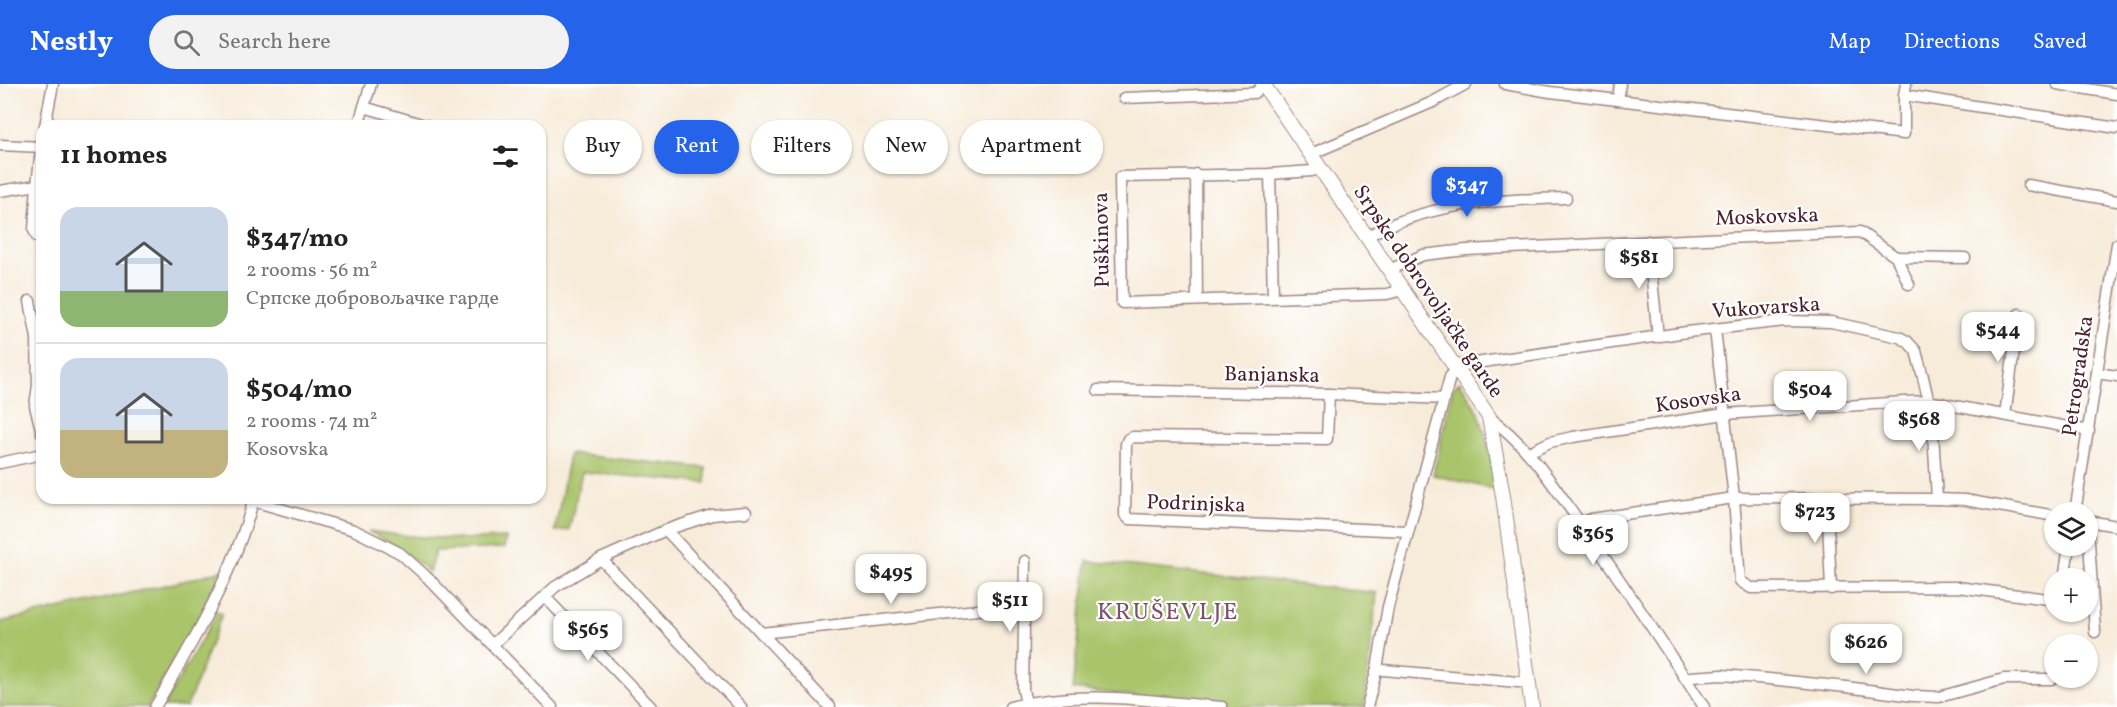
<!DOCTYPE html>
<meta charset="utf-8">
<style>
:root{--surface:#fff;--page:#f2f2f2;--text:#222;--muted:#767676;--line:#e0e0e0;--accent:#2563eb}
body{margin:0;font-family:Vollkorn,serif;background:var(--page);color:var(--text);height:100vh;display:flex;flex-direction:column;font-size:22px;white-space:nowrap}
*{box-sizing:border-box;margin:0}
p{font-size:20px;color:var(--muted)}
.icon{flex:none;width:33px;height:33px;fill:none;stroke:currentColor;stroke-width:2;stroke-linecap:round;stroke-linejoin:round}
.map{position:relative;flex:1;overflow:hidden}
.panel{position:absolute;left:36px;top:36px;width:510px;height:384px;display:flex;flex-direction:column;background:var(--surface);border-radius:18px;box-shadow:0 2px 4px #0004}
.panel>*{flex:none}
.banner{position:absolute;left:564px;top:36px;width:570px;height:54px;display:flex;gap:12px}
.fabs{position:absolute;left:2044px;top:418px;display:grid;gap:12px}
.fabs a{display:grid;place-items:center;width:54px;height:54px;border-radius:50%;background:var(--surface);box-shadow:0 2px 4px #0004;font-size:30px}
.price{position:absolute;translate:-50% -51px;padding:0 14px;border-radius:12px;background:#fff;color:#222;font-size:20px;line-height:39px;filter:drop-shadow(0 2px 3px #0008)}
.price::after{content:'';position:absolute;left:50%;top:36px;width:18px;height:14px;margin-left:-9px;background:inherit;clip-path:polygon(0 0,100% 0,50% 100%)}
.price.on{background:var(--accent);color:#fff}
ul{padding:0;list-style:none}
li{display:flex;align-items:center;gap:18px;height:150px;padding:0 24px}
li+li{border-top:2px solid var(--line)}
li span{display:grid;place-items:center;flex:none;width:168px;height:120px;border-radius:18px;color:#555}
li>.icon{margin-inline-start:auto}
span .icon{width:72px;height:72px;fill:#fffc;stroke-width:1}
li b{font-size:26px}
h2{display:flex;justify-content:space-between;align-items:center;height:72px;padding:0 24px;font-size:26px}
.tag{padding:0 21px;border-radius:27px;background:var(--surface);box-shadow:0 2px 4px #0004;font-size:21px;line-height:54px}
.tag.on{background:var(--accent);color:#fff}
header{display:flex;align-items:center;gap:36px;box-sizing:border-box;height:84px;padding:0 30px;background:var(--accent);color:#fff}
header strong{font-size:28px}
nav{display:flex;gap:33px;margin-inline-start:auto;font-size:21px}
.search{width:420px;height:54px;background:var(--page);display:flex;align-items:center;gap:15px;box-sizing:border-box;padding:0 21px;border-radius:33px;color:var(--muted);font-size:22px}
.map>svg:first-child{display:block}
.green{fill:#a9c46a;stroke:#7a724a;stroke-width:1.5}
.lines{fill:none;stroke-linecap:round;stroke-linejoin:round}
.minor-casing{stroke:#a08682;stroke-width:13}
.major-casing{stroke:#a08682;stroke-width:16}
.minor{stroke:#fff;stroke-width:10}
.major{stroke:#fff;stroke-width:14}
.labels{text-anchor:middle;stroke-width:4.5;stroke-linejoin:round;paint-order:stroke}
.street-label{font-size:21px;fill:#4a1f2b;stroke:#fff}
.quarter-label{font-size:24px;letter-spacing:1.5px;fill:#7d506c;stroke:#fff}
</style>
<header>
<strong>Nestly</strong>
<div class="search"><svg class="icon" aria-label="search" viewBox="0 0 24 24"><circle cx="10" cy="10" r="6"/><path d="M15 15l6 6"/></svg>Search here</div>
<nav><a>Map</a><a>Directions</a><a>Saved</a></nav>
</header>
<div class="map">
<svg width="2117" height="623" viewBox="0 0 2117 623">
<rect width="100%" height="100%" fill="#fff"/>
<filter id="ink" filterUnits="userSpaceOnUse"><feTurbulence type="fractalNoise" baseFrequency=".0167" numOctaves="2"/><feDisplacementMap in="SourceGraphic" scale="12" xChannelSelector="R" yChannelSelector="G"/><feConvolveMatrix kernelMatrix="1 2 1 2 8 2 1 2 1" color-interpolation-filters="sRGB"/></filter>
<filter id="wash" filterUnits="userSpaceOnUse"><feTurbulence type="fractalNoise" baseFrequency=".008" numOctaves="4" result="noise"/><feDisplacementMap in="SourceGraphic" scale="24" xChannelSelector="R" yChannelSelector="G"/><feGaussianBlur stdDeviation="1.35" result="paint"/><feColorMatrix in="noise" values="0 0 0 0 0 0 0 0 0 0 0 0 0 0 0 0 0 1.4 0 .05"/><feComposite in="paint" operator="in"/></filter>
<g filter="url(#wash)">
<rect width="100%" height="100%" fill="#f7ecda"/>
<g class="green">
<path d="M 1460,298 L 1479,329 L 1491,370 L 1497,406 L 1433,391 L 1453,304 Z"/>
<path d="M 569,370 L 706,384 L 706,399 L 582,388 L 569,446 L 555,447 Z"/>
<path d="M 368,447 C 416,454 457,457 506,454 L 504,464 L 435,467 L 429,488 L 401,465 Z"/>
<path d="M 1087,477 L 1377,509 L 1364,623 L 1232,623 L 1073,605 Z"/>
<path d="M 222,486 L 204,525 L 148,623 L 0,623 L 0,538 L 192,495 Z"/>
<path d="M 218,527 L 222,530 L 187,623 L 163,623 Z"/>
</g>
</g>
<g filter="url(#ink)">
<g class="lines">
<defs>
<g id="minor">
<path d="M 1505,0 L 1550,8 L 1904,50 L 1904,11 L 1906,0"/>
<path d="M 2057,0 L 2117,10"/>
<path d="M 1904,11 L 2117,44"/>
<path d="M 1124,14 L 1254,9 L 1267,0"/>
<path d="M 1618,16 L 1620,0"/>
<path d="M 364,23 L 428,42"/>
<path d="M 45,42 L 53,0"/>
<path d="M 358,42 L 371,0"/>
<path d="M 0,61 L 42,63"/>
<path d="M 1311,70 L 1433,18 L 1466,0"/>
<path d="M 1320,84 L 1312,87 L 1270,90 L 1120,93 L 1122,219 L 1387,210 L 1403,206"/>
<path d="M 1196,90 L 1197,216"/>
<path d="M 1270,90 L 1273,213"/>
<path d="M 37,101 L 34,146 L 37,153 L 42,152"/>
<path d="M 2028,101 L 2117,117"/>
<path d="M 0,107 L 37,101 L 42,56"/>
<path d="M 1366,153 C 1428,118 1497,116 1566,114"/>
<path d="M 1648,157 L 1658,253"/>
<path d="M 1896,173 L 1965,174"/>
<path d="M 1389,186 L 1423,171 L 1466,166 L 1860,148 L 1896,173 L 1909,200"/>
<path d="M 30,217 L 37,254 L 38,301 L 35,322 L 42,349"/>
<path d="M 1715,245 L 1734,414 L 1740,497 L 1751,504 L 1958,503 L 2055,516"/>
<path d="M 2097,289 L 2117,292"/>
<path d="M 1098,306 L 1329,310 L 1445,315"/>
<path d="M 1329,310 L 1327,355 L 1133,353 L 1128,355 L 1126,360 L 1125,431 L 1129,435 L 1408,447"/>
<path d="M 2005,331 L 2019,230"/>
<path d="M 1489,333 C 1529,362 1553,401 1581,440 C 1623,500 1664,561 1704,623"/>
<path d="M 1529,368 L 1550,358 L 1573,353 L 1725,330 L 1904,318 L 1928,317 L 2089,347"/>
<path d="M 0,379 L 42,370"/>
<path d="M 1827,415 L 1831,505"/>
<path d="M 253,417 L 354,446 L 400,469 L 428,494 L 552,623"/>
<path d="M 2075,429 L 2117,160"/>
<path d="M 2088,437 L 2117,442"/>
<path d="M 1580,440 L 1591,435 L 1734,414 L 1937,415 L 1965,416 L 2055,432"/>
<path d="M 2088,443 L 2095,548"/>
<path d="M 666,446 L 830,623"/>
<path d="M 601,475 L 741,623"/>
<path d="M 1025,477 L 1023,606 L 1027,623"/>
<path d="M 2064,495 L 2069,462"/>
<path d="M 545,513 L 651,623"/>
<path d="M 761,549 L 1024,521"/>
<path d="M 493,560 L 555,503 L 601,475 L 666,446 L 712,431 L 746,428"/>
<path d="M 1377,584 L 1383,586 L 1529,599"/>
<path d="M 1686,595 L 1690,593 L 1722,591 L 1769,595 L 1846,603 L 1913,612 L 1939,613 L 2004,595 L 2052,595"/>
<path d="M 155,623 C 194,556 234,489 254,414"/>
<path d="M 1010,623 C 1079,605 1152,617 1222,623"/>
<path d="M 1367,623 L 1377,584 L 1388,523 L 1450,293 L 1456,285 L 1462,281 L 1687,248 L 1785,237 L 1831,238 L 1899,253 L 1907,257 L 1916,267 L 1923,293 L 1932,332 L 1937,415"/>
</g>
<path id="major" d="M 1263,0 L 1489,333 L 1503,412 L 1532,623"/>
</defs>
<use href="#minor" class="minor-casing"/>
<use href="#major" class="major-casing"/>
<use href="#minor" class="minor"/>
<use href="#major" class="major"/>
</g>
</g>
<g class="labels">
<g class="street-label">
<text transform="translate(1767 132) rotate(-2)" y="7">Moskovska</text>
<text transform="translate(1101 156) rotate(-91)" y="7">Puškinova</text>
<text transform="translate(1429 207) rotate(56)" y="7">Srpske dobrovoljačke garde</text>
<text transform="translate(1766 223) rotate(-4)" y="7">Vukovarska</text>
<text transform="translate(1272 290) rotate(1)" y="7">Banjanska</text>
<text transform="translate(2077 292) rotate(-82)" y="7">Petrogradska</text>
<text transform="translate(1698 315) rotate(-8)" y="7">Kosovska</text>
<text transform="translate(1196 419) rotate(2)" y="7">Podrinjska</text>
</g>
<g class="quarter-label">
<text x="1168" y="535">KRUŠEVLJE</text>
</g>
</g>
</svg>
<div class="fabs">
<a><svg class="icon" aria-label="layers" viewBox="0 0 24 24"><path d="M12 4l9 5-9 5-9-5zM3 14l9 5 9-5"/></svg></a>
<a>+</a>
<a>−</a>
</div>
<b class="price on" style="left:1467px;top:134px">$347</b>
<b class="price" style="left:1639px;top:206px">$581</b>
<b class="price" style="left:1998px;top:279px">$544</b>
<b class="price" style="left:1810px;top:338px">$504</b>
<b class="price" style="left:1919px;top:368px">$568</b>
<b class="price" style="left:1815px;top:460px">$723</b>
<b class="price" style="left:1593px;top:482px">$365</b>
<b class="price" style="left:891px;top:521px">$495</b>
<b class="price" style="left:1010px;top:549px">$511</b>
<b class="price" style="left:588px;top:578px">$565</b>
<b class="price" style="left:1866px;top:591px">$626</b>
<div class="banner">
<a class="tag">Buy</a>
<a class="tag on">Rent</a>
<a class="tag">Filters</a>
<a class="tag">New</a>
<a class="tag">Apartment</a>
</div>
<section class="panel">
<h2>11 homes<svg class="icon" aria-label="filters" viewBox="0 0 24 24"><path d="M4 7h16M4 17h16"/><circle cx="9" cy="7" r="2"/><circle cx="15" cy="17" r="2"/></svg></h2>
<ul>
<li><span style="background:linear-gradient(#c9d6e8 70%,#8fb573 0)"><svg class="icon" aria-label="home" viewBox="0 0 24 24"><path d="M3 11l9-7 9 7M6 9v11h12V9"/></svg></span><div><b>$347/mo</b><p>2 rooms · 56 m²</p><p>Српске добровољачке гарде</p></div></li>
<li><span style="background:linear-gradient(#c9d6e8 60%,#c2b280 0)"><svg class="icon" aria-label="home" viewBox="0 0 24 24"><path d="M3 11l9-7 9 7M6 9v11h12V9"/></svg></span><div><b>$504/mo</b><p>2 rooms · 74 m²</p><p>Kosovska</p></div></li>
</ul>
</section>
</div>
